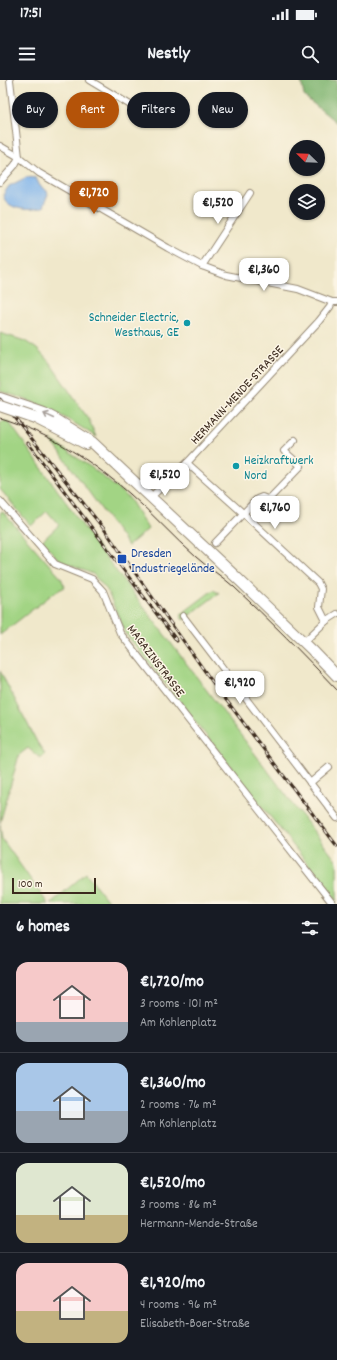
<!DOCTYPE html>
<meta charset="utf-8">
<style>
:root{--surface:#171b24;--page:#242831;--text:#f1f3f6;--muted:#9ea1a6;--line:#363941;--accent:#b45309}
body{margin:0;font-family:Dekko,sans-serif;background:var(--page);color:var(--text);height:100vh;display:flex;flex-direction:column;font-size:15px;white-space:nowrap}
*{box-sizing:border-box;margin:0}
p{font-size:13px;color:var(--muted)}
.icon{flex:none;width:22px;height:22px;fill:none;stroke:currentColor;stroke-width:2;stroke-linecap:round;stroke-linejoin:round}
.map{position:relative;height:824px;overflow:hidden}
.panel{display:flex;flex-direction:column;background:var(--surface);flex:1}
.panel>*{flex:none}
.banner{position:absolute;left:12px;top:12px;width:313px;height:36px;display:flex;gap:8px}
.needle{width:26px;rotate:293deg}
.controls{position:absolute;left:289px;top:60px;display:grid;gap:8px}
.controls a{display:grid;place-items:center;width:36px;height:36px;border-radius:50%;background:var(--surface);box-shadow:0 1px 3px #0004;font-size:20px}
.scale{position:absolute;left:12px;bottom:10px;width:84px;box-sizing:border-box;padding-left:4px;border:2px solid #3b2a1e;border-top:0;font-size:11px;line-height:14px;white-space:nowrap;color:#3b2a1e;-webkit-text-stroke:3px #fcf5e5;paint-order:stroke}
.price{position:absolute;translate:-50% -34px;padding:0 9px;border-radius:8px;background:#fff;color:#222;font-size:13px;line-height:26px;filter:drop-shadow(0 1px 2px #0008)}
.price::after{content:'';position:absolute;left:50%;top:24px;width:12px;height:9px;margin-left:-6px;background:inherit;clip-path:polygon(0 0,100% 0,50% 100%)}
.price.selected{background:var(--accent);color:#fff}
ul{padding:0;list-style:none}
li{display:flex;align-items:center;gap:12px;height:100px;padding:0 16px}
li+li{border-top:1px solid var(--line)}
li span{display:grid;place-items:center;flex:none;width:112px;height:80px;border-radius:12px;color:#555}
li>.icon{margin-inline-start:auto}
span .icon{width:48px;height:48px;fill:#fffc;stroke-width:1}
li b{font-size:17px}
h2{display:flex;justify-content:space-between;align-items:center;height:48px;padding:0 16px;font-size:17px}
.tag{padding:0 14px;border-radius:18px;background:var(--surface);box-shadow:0 1px 3px #0004;font-size:14px;line-height:36px}
.tag.selected{background:var(--accent);color:#fff}
.status{display:flex;justify-content:space-between;align-items:center;height:28px;padding:0 20px;background:var(--surface);direction:ltr}
.status svg{height:11px;fill:currentColor}
header{display:flex;justify-content:space-between;align-items:center;height:52px;padding:0 16px;background:var(--surface);font-size:18px;font-weight:800}
.map>svg:first-child{display:block}
.green{fill:#a2d484;stroke:#6e7f51}
.forest{fill:#81b672;stroke:#5e7048}
.water{fill:#7db2eb;stroke:#5c6e84}
.lines{fill:none;stroke-linecap:round;stroke-linejoin:round}
.street-casing{stroke:#968974;stroke-width:8}
.primary-casing{stroke:#968974;stroke-width:12}
.street{stroke:#fff;stroke-width:6}
.primary{stroke:#fff;stroke-width:10}
.tram{stroke:#3b2a1e;stroke-width:1}
.rail-casing{stroke:#3b2a1e;stroke-width:3}
.rail{stroke:#fcf5e5;stroke-width:1.5;stroke-dasharray:4.5;stroke-linecap:butt}
.primary-bridge-casing{stroke:#968974;stroke-width:12;stroke-linecap:butt}
.primary-bridge{stroke:#fff;stroke-width:10}
.oneway{stroke:#a79f9a}
.culture-dot{fill:#0f9aa8;stroke:#fcf5e5;stroke-width:1.5}
.transit-dot{fill:#1a4fb4;stroke:#fcf5e5;stroke-width:1.5}
.labels{text-anchor:middle;stroke-width:3;stroke-linejoin:round;paint-order:stroke}
.culture-label{font-size:13px;fill:#0d838f;stroke:#fcf5e5;text-anchor:end}
.street-label{font-size:13px;fill:#3b2a1e;stroke:#fcf5e5}
.transit-label{font-size:13px;fill:#164399;stroke:#fcf5e5;text-anchor:start}
</style>
<div class="status"><b>17:51</b><svg viewBox="0 0 49 12"><path d="M0 12V9h3v3zM5 12V6h3v6zM10 12V3h3v9zM15 12V0h3v12zM26 1h20v11H26zM47 4h2v5h-2z"/></svg></div>
<header><svg class="icon" aria-label="menu" viewBox="0 0 24 24"><path d="M4 6h16M4 12h16M4 18h16"/></svg>Nestly<svg class="icon" aria-label="search" viewBox="0 0 24 24"><circle cx="10" cy="10" r="6"/><path d="M15 15l6 6"/></svg></header>
<div class="map">
<svg width="337" height="824" viewBox="0 0 337 824">
<rect width="100%" height="100%" fill="#fcf5e5"/>
<filter id="ink" filterUnits="userSpaceOnUse"><feTurbulence type="fractalNoise" baseFrequency=".025" numOctaves="2"/><feDisplacementMap in="SourceGraphic" scale="8" xChannelSelector="R" yChannelSelector="G"/><feConvolveMatrix kernelMatrix="1 2 1 2 8 2 1 2 1" color-interpolation-filters="sRGB"/></filter>
<filter id="wash" filterUnits="userSpaceOnUse"><feTurbulence type="fractalNoise" baseFrequency=".012" numOctaves="4" result="noise"/><feDisplacementMap in="SourceGraphic" scale="16" xChannelSelector="R" yChannelSelector="G"/><feGaussianBlur stdDeviation="0.9" result="paint"/><feColorMatrix in="noise" values="0 0 0 0 0 0 0 0 0 0 0 0 0 0 0 0 0 1.4 0 .05"/><feComposite in="paint" operator="in"/></filter>
<g filter="url(#wash)">
<rect width="100%" height="100%" fill="#f0e8cb"/>
<g class="green">
<path d="M 0,253 L 25,261 L 37,269 L 50,283 L 89,340 L 96,357 C 64,335 37,322 0,311 Z"/>
<path d="M 4,341 L 9,342 L 95,463 L 337,782 L 337,821 L 126,554 L 107,510 L 93,494 L 60,481 L 42,461 L 59,445 L 47,431 L 31,446 L 0,409 L 0,342 Z"/>
<path d="M 51,360 L 95,390 L 130,419 L 148,449 L 128,466 Z"/>
<path d="M 2,431 L 61,498 L 65,507 L 55,512 L 0,555 L 0,433 Z"/>
<path d="M 213,510 L 219,513 L 183,540 L 180,535 Z"/>
<path d="M 0,591 L 37,662 L 45,674 L 40,678 L 28,668 L 19,675 L 0,743 Z"/>
<path d="M 0,744 L 2,759 L 48,824 L 0,824 Z"/>
<path d="M 86,793 L 110,824 L 50,824 Z"/>
</g>
<path class="forest" d="M 301,0 L 337,0 L 337,43 L 304,16 Z"/>
<path class="water" d="M 27,97 L 36,98 L 40,106 L 47,111 L 48,114 L 43,127 C 31,132 6,130 3,115 L 9,106 Z"/>
</g>
<g filter="url(#ink)">
<g class="lines">
<defs>
<g id="street">
<path d="M 10,0 L 19,77"/>
<path d="M 89,0 L 137,29"/>
<path d="M 0,66 L 19,77 L 39,93 L 168,168 L 202,186 L 226,195 L 298,209 L 332,222 L 337,222"/>
<path d="M 0,102 L 15,85 L 19,77"/>
<path d="M 202,186 L 250,113"/>
<path d="M 187,383 L 244,434 L 318,503 L 321,509 L 319,527 L 326,541"/>
<path d="M 151,417 L 187,383 L 319,241 L 330,227 L 332,222"/>
<path d="M 0,421 L 55,484 L 92,499 L 103,511 L 120,553 L 333,824"/>
<path d="M 215,463 L 257,419 L 262,417 L 267,419 L 270,418 L 301,386 L 284,371 L 295,360"/>
<path d="M 183,536 L 337,738"/>
<path d="M 304,562 L 326,541 L 337,534"/>
<path d="M 310,703 L 329,687"/>
</g>
<g id="primary">
<path d="M 0,318 L 44,333 L 57,340 L 92,362 L 236,497 L 312,570 L 337,596"/>
<path d="M 35,338 L 86,364"/>
</g>
</defs>
<use href="#street" class="street-casing"/>
<use href="#primary" class="primary-casing"/>
<use href="#street" class="street"/>
<use href="#primary" class="primary"/>
<path class="tram" d="M 0,338 C 49,353 91,380 130,414 C 153,434 173,457 196,477 C 208,488 222,496 234,507 C 270,540 304,575 337,610"/>
<defs>
<g id="rail">
<path d="M 0,319 L 104,449 L 211,600 L 337,766"/>
<path d="M 28,363 L 177,561"/>
</g>
</defs>
<use href="#rail" class="rail-casing"/>
<use href="#rail" class="rail"/>
<defs>
<path id="primary-bridge" d="M 0,326 L 35,338"/>
</defs>
<use href="#primary-bridge" class="primary-bridge-casing"/>
<use href="#primary-bridge" class="primary-bridge"/>
</g>
<defs><path id="oneway-shaft" d="M-6 0H5M1.5-3L5.5 0L1.5 3" fill="none" stroke-width="1.6" stroke-linecap="round" stroke-linejoin="round"/></defs>
<use class="oneway" href="#oneway-shaft" transform="translate(49 336) rotate(-155)"/>
</g>
<g class="culture-dot">
<circle cx="187" cy="243" r="4"/>
<circle cx="236" cy="386" r="4"/>
</g>
<rect class="transit-dot" x="117" y="474" width="10" height="10" rx="2"/>
<g class="labels">
<g class="culture-label">
<text x="179" y="241">Schneider Electric,<tspan x="179" dy="15">Westhaus, GE</tspan></text>
<text x="244" y="384" text-anchor="start">Heizkraftwerk<tspan x="244" dy="15">Nord</tspan></text>
</g>
<g class="street-label">
<text transform="translate(236 314) rotate(-47)" y="5">HERMANN-MENDE-STRASSE</text>
<text transform="translate(157 580) rotate(53)" y="5">MAGAZINSTRASSE</text>
</g>
<g class="transit-label">
<text x="131" y="477">Dresden<tspan x="131" dy="15">Industriegelände</tspan></text>
</g>
</g>
</svg>
<div class="controls">
<a><svg class="needle" viewBox="-14 -14 28 28"><path d="M0-13l5 13h-10z" fill="#e53935"/><path d="M0 13l5-13h-10z" fill="#9ea1a6"/></svg></a>
<a><svg class="icon" aria-label="layers" viewBox="0 0 24 24"><path d="M12 4l9 5-9 5-9-5zM3 14l9 5 9-5"/></svg></a>
</div>
<div class="scale">100 m</div>
<b class="price selected" style="left:94px;top:135px">€1,720</b>
<b class="price" style="left:218px;top:145px">€1,520</b>
<b class="price" style="left:264px;top:212px">€1,360</b>
<b class="price" style="left:165px;top:417px">€1,520</b>
<b class="price" style="left:275px;top:450px">€1,760</b>
<b class="price" style="left:240px;top:625px">€1,920</b>
<div class="banner">
<a class="tag">Buy</a>
<a class="tag selected">Rent</a>
<a class="tag">Filters</a>
<a class="tag">New</a>
</div>
</div>
<section class="panel">
<h2>6 homes<svg class="icon" aria-label="filters" viewBox="0 0 24 24"><path d="M4 7h16M4 17h16"/><circle cx="9" cy="7" r="2"/><circle cx="15" cy="17" r="2"/></svg></h2>
<ul>
<li><span style="background:linear-gradient(#f6c9c9 75%,#9aa5b1 0)"><svg class="icon" aria-label="home" viewBox="0 0 24 24"><path d="M3 11l9-7 9 7M6 9v11h12V9"/></svg></span><div><b>€1,720/mo</b><p>3 rooms · 101 m²</p><p>Am Kohlenplatz</p></div></li>
<li><span style="background:linear-gradient(#a9c7e8 60%,#9aa5b1 0)"><svg class="icon" aria-label="home" viewBox="0 0 24 24"><path d="M3 11l9-7 9 7M6 9v11h12V9"/></svg></span><div><b>€1,360/mo</b><p>2 rooms · 76 m²</p><p>Am Kohlenplatz</p></div></li>
<li><span style="background:linear-gradient(#dfe7d0 65%,#c2b280 0)"><svg class="icon" aria-label="home" viewBox="0 0 24 24"><path d="M3 11l9-7 9 7M6 9v11h12V9"/></svg></span><div><b>€1,520/mo</b><p>3 rooms · 86 m²</p><p>Hermann-Mende-Straße</p></div></li>
<li><span style="background:linear-gradient(#f6c9c9 60%,#c2b280 0)"><svg class="icon" aria-label="home" viewBox="0 0 24 24"><path d="M3 11l9-7 9 7M6 9v11h12V9"/></svg></span><div><b>€1,920/mo</b><p>4 rooms · 96 m²</p><p>Elisabeth-Boer-Straße</p></div></li>
</ul>
</section>
